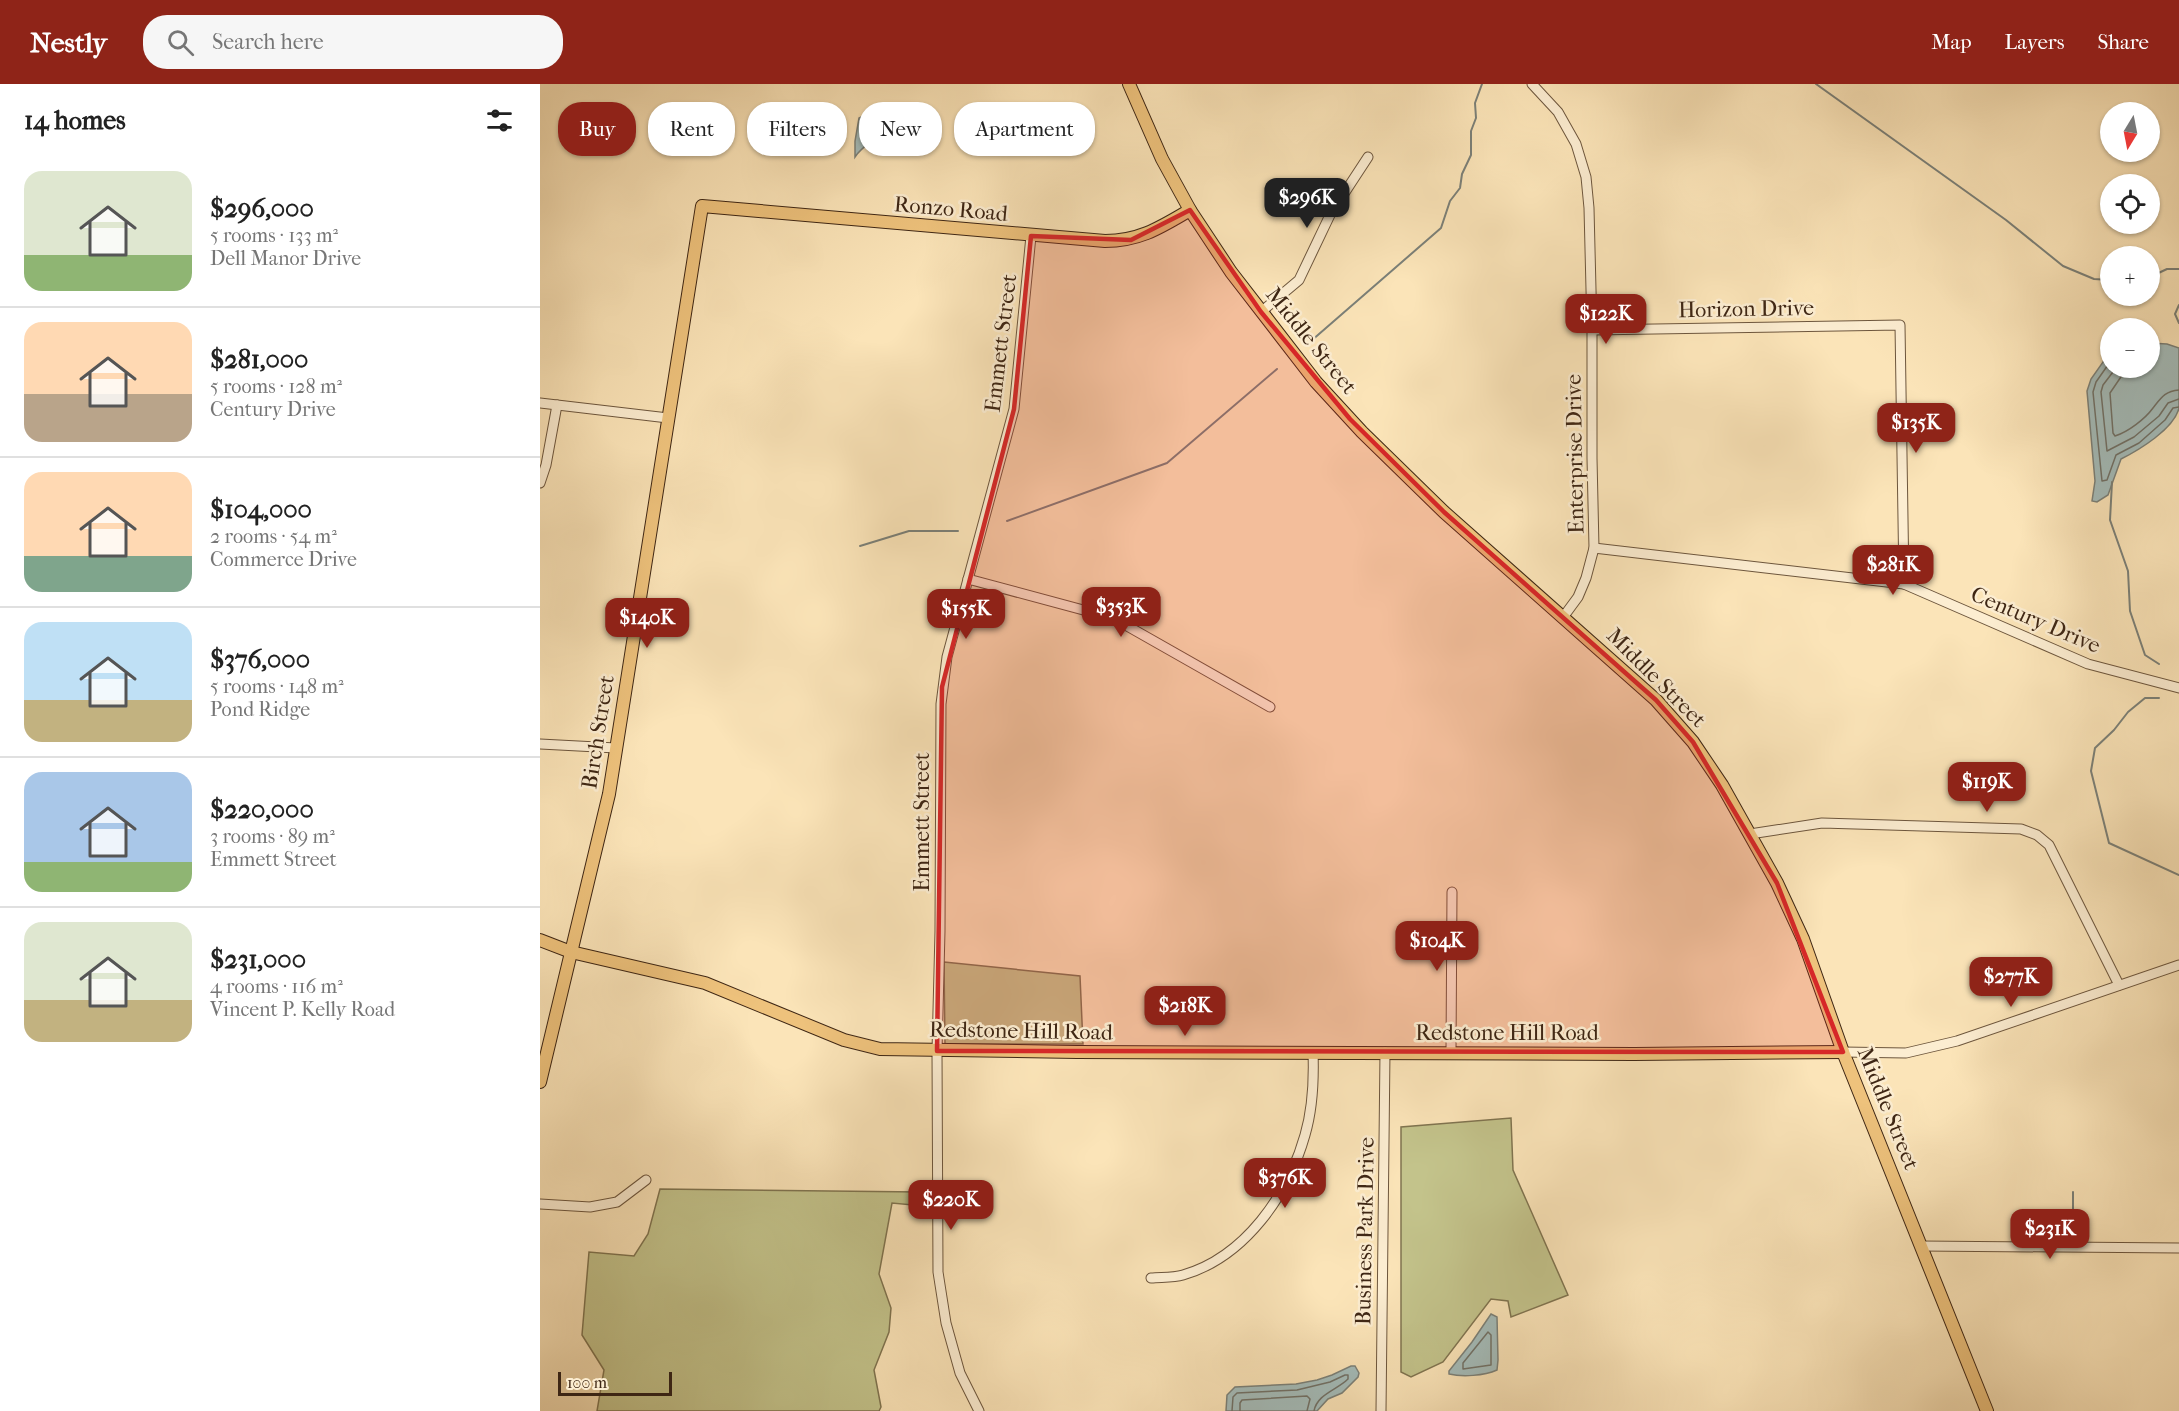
<!DOCTYPE html>
<meta charset="utf-8">
<style>
:root{--surface:#fff;--page:#f6f6f6;--text:#222;--muted:#767676;--line:#e0e0e0;--accent:#8f2418}
body{margin:0;font-family:"IM FELL French Canon",serif;background:var(--page);color:var(--text);height:100vh;display:flex;flex-direction:column;font-size:22px;white-space:nowrap}
*{box-sizing:border-box;margin:0}
p{font-size:20px;color:var(--muted)}
.icon{flex:none;width:33px;height:33px;fill:none;stroke:currentColor;stroke-width:2;stroke-linecap:round;stroke-linejoin:round}
.map{position:relative;flex:1;overflow:hidden}
.sheet{display:flex;flex-direction:column;background:var(--surface);width:540px}
.sheet>*{flex:none}
.top-card{position:absolute;left:18px;top:18px;width:570px;height:54px;display:flex;gap:12px}
.needle{width:39px;rotate:190deg}
.controls{position:absolute;left:1560px;top:18px;display:grid;gap:12px}
.controls a{display:grid;place-items:center;width:60px;height:60px;border-radius:50%;background:var(--surface);box-shadow:0 2px 4px #0004;font-size:30px}
.scale{position:absolute;left:18px;bottom:15px;width:114px;box-sizing:border-box;padding-left:6px;border:3px solid #3e2614;border-top:0;font-size:16px;line-height:21px;white-space:nowrap;color:#3e2614;-webkit-text-stroke:4px #fcedd1;paint-order:stroke}
.price{position:absolute;translate:-50% -51px;padding:0 14px;border-radius:12px;background:var(--accent);color:#fff;font-size:20px;line-height:39px;filter:drop-shadow(0 2px 3px #0008)}
.price::after{content:'';position:absolute;left:50%;top:36px;width:18px;height:14px;margin-left:-9px;background:inherit;clip-path:polygon(0 0,100% 0,50% 100%)}
.price.active{background:#222;color:#fff}
ul{padding:0;list-style:none}
li{display:flex;align-items:center;gap:18px;height:150px;padding:0 24px}
li+li{border-top:2px solid var(--line)}
li span{display:grid;place-items:center;flex:none;width:168px;height:120px;border-radius:18px;color:#555}
li>.icon{margin-inline-start:auto}
span .icon{width:72px;height:72px;fill:#fffc;stroke-width:1}
li b{font-size:26px}
h2{display:flex;justify-content:space-between;align-items:center;height:72px;padding:0 24px;font-size:26px}
.tag{padding:0 21px;border-radius:24px;background:var(--surface);box-shadow:0 2px 4px #0004;font-size:21px;line-height:54px}
.tag.active{background:var(--accent);color:#fff}
header{display:flex;align-items:center;gap:36px;box-sizing:border-box;height:84px;padding:0 30px;background:var(--accent);color:#fff}
header strong{font-size:28px}
nav{display:flex;gap:33px;margin-inline-start:auto;font-size:21px}
.search{width:420px;height:54px;background:var(--page);display:flex;align-items:center;gap:15px;box-sizing:border-box;padding:0 21px;border-radius:24px;color:var(--muted);font-size:22px}
main{display:flex;flex:1;min-height:0}
.map>svg:first-child{display:block}
.green{fill:#c3c38b;stroke:#807450;stroke-width:1.5}
.water{fill:#a4bcba;stroke:#7b8078;stroke-width:1.5}
.lines{fill:none;stroke-linecap:round;stroke-linejoin:round}
.shore{stroke:#717167;stroke-width:1.5}
.stream{stroke:#7b8078;stroke-width:2}
.minor-casing{stroke:#6d563d;stroke-width:11}
.major-casing{stroke:#3e2614;stroke-width:14}
.minor{stroke:#fcedd1;stroke-width:9}
.major{stroke:#eec27c;stroke-width:12}
.marked{fill:#d62828;fill-opacity:0.2;stroke:#d62828;stroke-width:4.5;stroke-linejoin:round}
.labels{text-anchor:middle;stroke-width:5;stroke-linejoin:round;paint-order:stroke}
.street-label{font-size:22px;fill:#3e2614;stroke:#fcedd1}
</style>
<header>
<strong>Nestly</strong>
<div class="search"><svg class="icon" aria-label="search" viewBox="0 0 24 24"><circle cx="10" cy="10" r="6"/><path d="M15 15l6 6"/></svg>Search here</div>
<nav><a>Map</a><a>Layers</a><a>Share</a></nav>
</header>
<main>
<section class="sheet">
<h2>14 homes<svg class="icon" aria-label="filters" viewBox="0 0 24 24"><path d="M4 7h16M4 17h16"/><circle cx="9" cy="7" r="2"/><circle cx="15" cy="17" r="2"/></svg></h2>
<ul>
<li><span style="background:linear-gradient(#dfe7d0 70%,#8fb573 0)"><svg class="icon" aria-label="home" viewBox="0 0 24 24"><path d="M3 11l9-7 9 7M6 9v11h12V9"/></svg></span><div><b>$296,000</b><p>5 rooms · 133 m²</p><p>Dell Manor Drive</p></div></li>
<li><span style="background:linear-gradient(#ffd9b3 60%,#b9a48a 0)"><svg class="icon" aria-label="home" viewBox="0 0 24 24"><path d="M3 11l9-7 9 7M6 9v11h12V9"/></svg></span><div><b>$281,000</b><p>5 rooms · 128 m²</p><p>Century Drive</p></div></li>
<li><span style="background:linear-gradient(#ffd9b3 70%,#7fa58c 0)"><svg class="icon" aria-label="home" viewBox="0 0 24 24"><path d="M3 11l9-7 9 7M6 9v11h12V9"/></svg></span><div><b>$104,000</b><p>2 rooms · 54 m²</p><p>Commerce Drive</p></div></li>
<li><span style="background:linear-gradient(#bfe0f5 65%,#c2b280 0)"><svg class="icon" aria-label="home" viewBox="0 0 24 24"><path d="M3 11l9-7 9 7M6 9v11h12V9"/></svg></span><div><b>$376,000</b><p>5 rooms · 148 m²</p><p>Pond Ridge</p></div></li>
<li><span style="background:linear-gradient(#a9c7e8 75%,#8fb573 0)"><svg class="icon" aria-label="home" viewBox="0 0 24 24"><path d="M3 11l9-7 9 7M6 9v11h12V9"/></svg></span><div><b>$220,000</b><p>3 rooms · 89 m²</p><p>Emmett Street</p></div></li>
<li><span style="background:linear-gradient(#dfe7d0 65%,#c2b280 0)"><svg class="icon" aria-label="home" viewBox="0 0 24 24"><path d="M3 11l9-7 9 7M6 9v11h12V9"/></svg></span><div><b>$231,000</b><p>4 rooms · 116 m²</p><p>Vincent P. Kelly Road</p></div></li>
</ul>
</section>
<div class="map">
<svg width="1639" height="1327" viewBox="0 0 1639 1327">
<rect width="100%" height="100%" fill="#fbe4b8"/>
<filter id="stains"><feTurbulence type="fractalNoise" baseFrequency=".00333" numOctaves="4"/><feColorMatrix values="0 0 0 0 .2 0 0 0 0 .09 0 0 0 0 .02 0 0 0 .5 -.17"/></filter>
<radialGradient id="worn" r=".72"><stop offset=".6" stop-color="#630" stop-opacity="0"/><stop offset="1" stop-color="#630" stop-opacity=".3"/></radialGradient>
<g class="green">
<path d="M 404,878 L 540,892 L 543,960 L 405,960 Z"/>
<path d="M 971,1034 L 973,1086 L 1028,1211 L 971,1233 L 968,1217 L 951,1215 L 903,1278 L 871,1293 L 861,1288 L 861,1043 Z"/>
<path d="M 120,1105 L 380,1108 L 383,1122 L 352,1119 L 339,1190 L 351,1224 L 349,1248 L 334,1286 L 341,1323 L 339,1327 L 57,1327 L 64,1286 L 42,1251 L 49,1168 L 94,1172 L 108,1150 Z"/>
</g>
<g class="water">
<path d="M 332,28 L 345,29 C 344,59 328,54 315,73 L 315,57 L 319,34 Z"/>
<path d="M 1610,259 L 1627,260 L 1639,264 C 1639,279 1639,311 1639,324 C 1634,345 1599,366 1581,375 L 1568,411 L 1557,418 L 1552,417 L 1555,397 L 1547,307 L 1551,295 L 1570,268 L 1570,284 L 1610,284 Z"/>
<path d="M 951,1230 L 957,1233 L 958,1276 L 957,1286 C 944,1292 922,1293 909,1290 L 909,1287 L 932,1258 Z"/>
<path d="M 811,1282 L 815,1282 L 819,1289 L 818,1293 L 802,1309 L 788,1315 L 777,1327 L 686,1327 L 687,1311 L 695,1303 L 756,1300 L 777,1296 L 792,1291 Z"/>
</g>
<g class="lines">
<g class="shore">
<path d="M 333,35 L 338,35 L 339,39 L 333,49 L 323,56 L 322,53 L 324,39 Z"/>
<path d="M 1570,278 L 1556,298 L 1553,308 L 1562,397 L 1567,396 L 1576,371 L 1599,359 L 1625,336 L 1633,324 L 1639,323"/>
<path d="M 1576,284 L 1563,301 L 1561,308 L 1567,367 L 1594,353 L 1619,332 L 1628,319 L 1639,315"/>
<path d="M 1587,284 L 1570,309 L 1573,349 L 1575,352 C 1588,348 1605,335 1613,324 C 1621,314 1625,307 1639,306"/>
<path d="M 948,1248 L 951,1251 L 951,1281 L 923,1285 L 923,1279 Z"/>
<path d="M 692,1327 L 693,1313 L 697,1309 L 757,1306 L 790,1298 L 805,1291 L 808,1291 L 808,1295 C 797,1306 777,1310 774,1327"/>
<path d="M 700,1327 L 700,1319 L 702,1316 L 767,1312 L 770,1315 L 767,1327"/>
</g>
<g class="stream">
<path d="M 1276,0 L 1466,136 L 1523,182 L 1554,195 L 1570,196"/>
<path d="M 1610,193 L 1627,185 L 1639,185"/>
<path d="M 1639,221 L 1635,230 L 1639,239"/>
<path d="M 771,257 L 901,144 L 910,117 L 920,104 L 922,90 L 931,71 L 931,47 L 936,34 L 935,19 L 942,0"/>
<path d="M 1572,398 L 1570,436 L 1588,487 L 1590,527 L 1605,571 L 1619,580"/>
<path d="M 467,437 L 627,379 L 737,285"/>
<path d="M 320,462 L 369,447 L 418,447"/>
<path d="M 1619,614 L 1605,614 L 1588,628 L 1574,646 L 1555,664 L 1551,687 L 1569,759 L 1639,791"/>
<path d="M 1533,1148 L 1533,1108"/>
</g>
<defs>
<g id="minor">
<path d="M 992,0 L 1018,28 L 1036,60 L 1046,93 L 1049,124 L 1052,246 L 1052,374 L 1054,464 L 1046,494 L 1038,513 L 1024,532"/>
<path d="M 721,228 L 759,196 L 790,131 L 828,73"/>
<path d="M 1052,246 L 1360,241 L 1364,500"/>
<path d="M 0,319 L 128,334"/>
<path d="M 0,399 L 6,381 L 17,321"/>
<path d="M 1054,464 L 1364,500 L 1548,580 L 1639,604"/>
<path d="M 428,495 L 547,527 L 582,539 L 730,623"/>
<path d="M 0,660 L 76,664"/>
<path d="M 1210,750 L 1282,739 L 1481,745 L 1497,751 L 1509,761 L 1579,901"/>
<path d="M 911,968 L 912,808"/>
<path d="M 1303,968 L 1366,969 L 1417,957 L 1639,881"/>
<path d="M 0,1120 L 50,1123 L 77,1118 L 106,1096"/>
<path d="M 1381,1162 L 1639,1164"/>
<path d="M 611,1194 C 621,1193 633,1194 643,1191 C 705,1173 748,1111 765,1051 C 773,1024 774,995 773,968"/>
<path d="M 439,1327 L 420,1289 L 406,1239 L 398,1188 L 397,967 L 400,847 L 401,620 L 407,573 L 474,325 L 491,152"/>
<path d="M 841,1327 L 845,968"/>
</g>
<g id="major">
<path d="M 589,0 L 622,75 L 650,126 L 691,188 L 776,298 L 822,348 L 904,428 L 1116,616 L 1153,658 L 1182,701 L 1237,799 L 1263,855 L 1303,968 L 1447,1327"/>
<path d="M 0,856 L 31,868 L 165,899 L 304,956 L 340,965 L 537,968 L 1094,970 L 1303,968"/>
<path d="M 0,998 L 69,710 L 162,122 L 565,157 C 600,157 621,143 650,126"/>
</g>
</defs>
<use href="#minor" class="minor-casing"/>
<use href="#major" class="major-casing"/>
<use href="#minor" class="minor"/>
<use href="#major" class="major"/>
</g>
<path class="marked" d="M 650,126 L 721,228 L 810,335 L 904,428 L 1116,616 L 1153,658 L 1237,799 L 1303,968 L 397,967 L 402,603 L 474,325 L 491,152 L 591,156 Z"/>
<g class="labels">
<g class="street-label">
<text transform="translate(411 124) rotate(5)" y="8">Ronzo Road</text>
<text transform="translate(1206 224) rotate(-1)" y="8">Horizon Drive</text>
<text transform="translate(772 256) rotate(51)" y="8">Middle Street</text>
<text transform="translate(460 259) rotate(-83)" y="8">Emmett Street</text>
<text transform="translate(1034 370) rotate(-91)" y="8">Enterprise Drive</text>
<text transform="translate(1496 535) rotate(23)" y="8">Century Drive</text>
<text transform="translate(1117 593) rotate(45)" y="8">Middle Street</text>
<text transform="translate(57 648) rotate(-81)" y="8">Birch Street</text>
<text transform="translate(381 738) rotate(-90)" y="8">Emmett Street</text>
<text transform="translate(481 946) rotate(1)" y="8">Redstone Hill Road</text>
<text x="967" y="956">Redstone Hill Road</text>
<text transform="translate(1349 1024) rotate(68)" y="8">Middle Street</text>
<text transform="translate(824 1147) rotate(-89)" y="8">Business Park Drive</text>
</g>
</g>
<rect width="100%" height="100%" filter="url(#stains)"/>
<rect width="100%" height="100%" fill="url(#worn)"/>
</svg>
<div class="controls">
<a><svg class="needle" viewBox="-14 -14 28 28"><path d="M0-13l5 13h-10z" fill="#e53935"/><path d="M0 13l5-13h-10z" fill="#767676"/></svg></a>
<a><svg class="icon" aria-label="locate" viewBox="0 0 24 24"><circle cx="12" cy="12" r="6"/><path d="M12 2v4M12 18v4M2 12h4M18 12h4"/></svg></a>
<a>+</a>
<a>−</a>
</div>
<div class="scale">100 m</div>
<b class="price active" style="left:767px;top:145px">$296K</b>
<b class="price" style="left:1066px;top:261px">$122K</b>
<b class="price" style="left:1376px;top:370px">$135K</b>
<b class="price" style="left:1353px;top:512px">$281K</b>
<b class="price" style="left:581px;top:554px">$353K</b>
<b class="price" style="left:426px;top:556px">$155K</b>
<b class="price" style="left:107px;top:565px">$140K</b>
<b class="price" style="left:1447px;top:729px">$119K</b>
<b class="price" style="left:897px;top:888px">$104K</b>
<b class="price" style="left:1471px;top:924px">$277K</b>
<b class="price" style="left:645px;top:953px">$218K</b>
<b class="price" style="left:745px;top:1125px">$376K</b>
<b class="price" style="left:411px;top:1147px">$220K</b>
<b class="price" style="left:1510px;top:1176px">$231K</b>
<div class="top-card">
<a class="tag active">Buy</a>
<a class="tag">Rent</a>
<a class="tag">Filters</a>
<a class="tag">New</a>
<a class="tag">Apartment</a>
</div>
</div>
</main>
